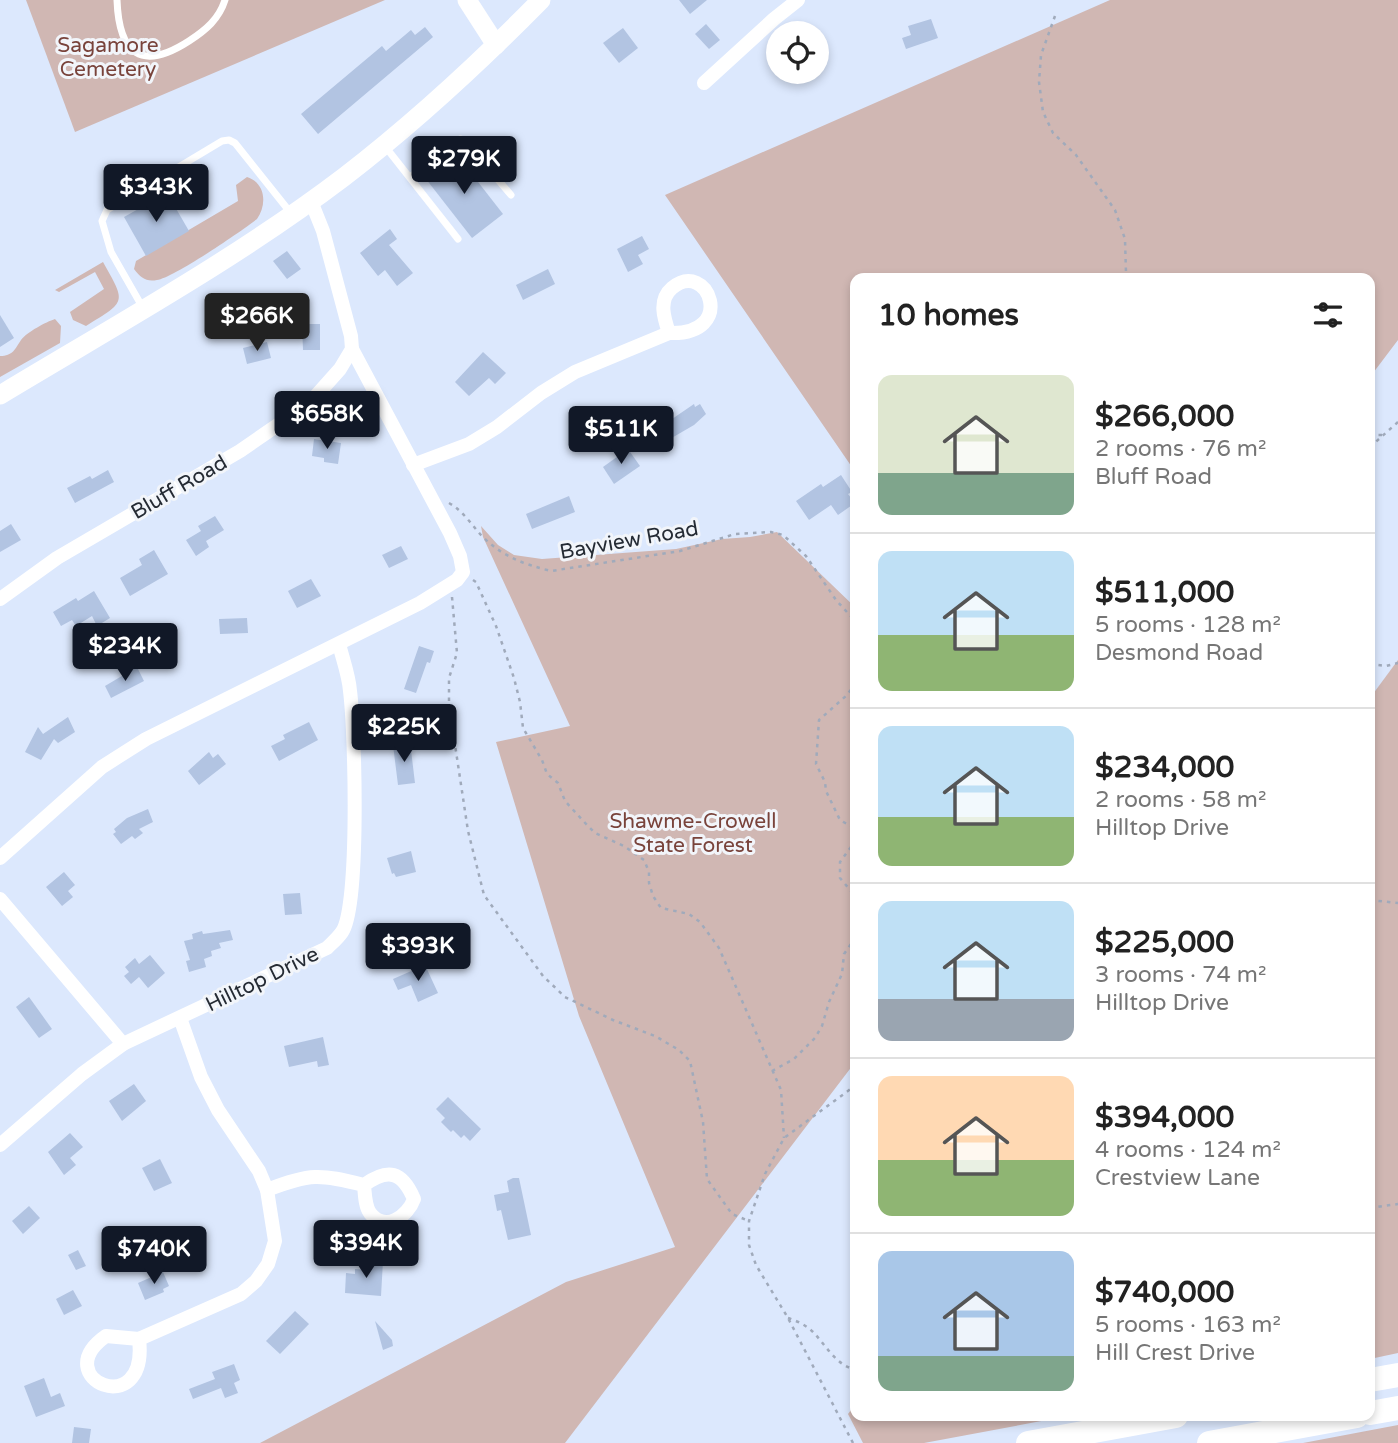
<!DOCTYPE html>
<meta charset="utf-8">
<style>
:root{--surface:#fff;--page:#f6f6f6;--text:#222;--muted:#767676;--line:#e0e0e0;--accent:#111827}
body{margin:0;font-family:"Varela Round",sans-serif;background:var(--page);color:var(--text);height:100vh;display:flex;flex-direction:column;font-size:26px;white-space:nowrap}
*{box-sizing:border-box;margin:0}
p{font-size:23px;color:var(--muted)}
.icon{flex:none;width:38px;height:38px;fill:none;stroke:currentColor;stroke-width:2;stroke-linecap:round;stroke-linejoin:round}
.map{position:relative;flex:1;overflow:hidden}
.details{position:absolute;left:850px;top:273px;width:525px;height:1148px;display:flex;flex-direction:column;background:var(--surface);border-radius:14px;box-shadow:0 4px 10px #0003}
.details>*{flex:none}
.buttons{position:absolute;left:766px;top:21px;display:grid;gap:14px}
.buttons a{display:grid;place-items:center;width:63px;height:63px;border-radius:50%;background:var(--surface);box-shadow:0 4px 10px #0003;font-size:35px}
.price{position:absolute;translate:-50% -60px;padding:0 16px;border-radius:7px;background:var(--accent);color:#fff;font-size:23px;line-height:46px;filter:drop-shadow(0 2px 4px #0008)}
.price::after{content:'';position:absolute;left:50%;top:42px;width:21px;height:16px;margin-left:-10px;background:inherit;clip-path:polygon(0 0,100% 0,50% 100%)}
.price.current{background:#222;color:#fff}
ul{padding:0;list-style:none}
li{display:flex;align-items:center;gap:21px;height:175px;padding:0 28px}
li+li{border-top:2px solid var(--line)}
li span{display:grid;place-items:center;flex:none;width:196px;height:140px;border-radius:14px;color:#555}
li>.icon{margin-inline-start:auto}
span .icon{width:84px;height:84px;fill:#fffc;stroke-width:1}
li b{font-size:30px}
h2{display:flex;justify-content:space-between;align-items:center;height:84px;padding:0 28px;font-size:30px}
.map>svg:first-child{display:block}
.green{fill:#d0b7b3}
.building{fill:#b2c4e2}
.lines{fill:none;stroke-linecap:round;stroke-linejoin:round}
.path{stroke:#a0aabb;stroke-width:2.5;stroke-dasharray:3.5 5;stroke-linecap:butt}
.lane{stroke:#fff;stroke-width:7}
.street{stroke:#fff;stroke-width:14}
.secondary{stroke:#fff;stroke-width:19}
.highway{stroke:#fff;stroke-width:24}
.labels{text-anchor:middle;stroke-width:6;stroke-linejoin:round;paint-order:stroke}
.park-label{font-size:21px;fill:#79433b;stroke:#f2f5fa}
.street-label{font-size:21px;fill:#252b34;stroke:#f2f5fa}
</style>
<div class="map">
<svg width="1398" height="1443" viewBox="0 0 1398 1443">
<rect width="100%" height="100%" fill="#dce8fd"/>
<g class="green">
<path d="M 26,0 L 385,0 L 75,132 Z"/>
<path d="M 1110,0 L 1398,0 L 1398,340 L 1370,377 L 1370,278 L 856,278 L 856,473 L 665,195 Z"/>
<path d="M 247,177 C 266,183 267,205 257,219 C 242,231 173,278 157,280 C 146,282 141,278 134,269 L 136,261 L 238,201 L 236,185 Z"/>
<path d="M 103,262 C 126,303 127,301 86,326 L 73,320 L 70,312 L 104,289 L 95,272 L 59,292 L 55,290 Z"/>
<path d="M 55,319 L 61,326 L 60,343 L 0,377 L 0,356 C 13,356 15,349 21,340 C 27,332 46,322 55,319 Z"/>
<path d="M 481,526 L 498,545 L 514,555 L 542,559 L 676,549 L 722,539 L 750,537 L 777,532 L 856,608 L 856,1061 L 565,1443 L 260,1443 L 566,1282 L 675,1247 L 579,1016 L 496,742 L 570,726 L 483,537 Z"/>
<path d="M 1398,660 L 1398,1353 L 1370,1359 L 1370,698 Z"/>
<path d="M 856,1403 L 856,1416 L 1068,1416 L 924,1443 L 863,1443 L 848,1414 Z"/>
<path d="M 1398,1425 L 1398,1443 L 1303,1443 Z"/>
</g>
<g class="building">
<path d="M 679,0 L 707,0 L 690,14 Z"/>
<path d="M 931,19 L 938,38 L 906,49 L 902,38 L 911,35 L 908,26 Z"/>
<path d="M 706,24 L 720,40 L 709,49 L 695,34 Z"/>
<path d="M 425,27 L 433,37 L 318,134 L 301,114 L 382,46 L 386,51 L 411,30 L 415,35 Z"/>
<path d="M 623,28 L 638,48 L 619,63 L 603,43 Z"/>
<path d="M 457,155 L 503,214 L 472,238 L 426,179 Z"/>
<path d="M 167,193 L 189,231 L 146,256 L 124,217 Z"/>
<path d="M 390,229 L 397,239 L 389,245 L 413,273 L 397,286 L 385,270 L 378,276 L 360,253 Z"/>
<path d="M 642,236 L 649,249 L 638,255 L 643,264 L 628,272 L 617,249 Z"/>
<path d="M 287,251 L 301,269 L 287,279 L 273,261 Z"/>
<path d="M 548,269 L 555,284 L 523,300 L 516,285 Z"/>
<path d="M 0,315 L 14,338 L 0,347 Z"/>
<path d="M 302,324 L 320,324 L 320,350 L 303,350 Z"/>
<path d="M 267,342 L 271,358 L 247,364 L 243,348 Z"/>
<path d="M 483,352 L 506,373 L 495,384 L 489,378 L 469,396 L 455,382 Z"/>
<path d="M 694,404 L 695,407 L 700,404 L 706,414 L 694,425 L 663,443 L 656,430 Z"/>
<path d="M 314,439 L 341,443 L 338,464 L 324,462 L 324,458 L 312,456 Z"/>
<path d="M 628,449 L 640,466 L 614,484 L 603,467 Z"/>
<path d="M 108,470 L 114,482 L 75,503 L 67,488 L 90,476 L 92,479 Z"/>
<path d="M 841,475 L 852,492 L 848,494 L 855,503 L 838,515 L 831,505 L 809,520 L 796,501 L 821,484 L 823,487 Z"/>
<path d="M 569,496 L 575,512 L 532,529 L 526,514 Z"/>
<path d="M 215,516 L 224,530 L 206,541 L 209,547 L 196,556 L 186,540 L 201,531 L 198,526 Z"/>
<path d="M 11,524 L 21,540 L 0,552 L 0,531 Z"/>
<path d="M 401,546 L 408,559 L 389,568 L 382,555 Z"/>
<path d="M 154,550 L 168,574 L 130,596 L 120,578 L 142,565 L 139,559 Z"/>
<path d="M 311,579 L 321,596 L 297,608 L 288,591 Z"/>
<path d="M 94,591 L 110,618 L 97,626 L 92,616 L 76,626 L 72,620 L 61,626 L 53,612 L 76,598 L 78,601 Z"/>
<path d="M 247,618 L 248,633 L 220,634 L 219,619 Z"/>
<path d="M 419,646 L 434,651 L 430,663 L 427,662 L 416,693 L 404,689 Z"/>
<path d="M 137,667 L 144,681 L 111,698 L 105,686 Z"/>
<path d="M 68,717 L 75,732 L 58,743 L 54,739 L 41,760 L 25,752 L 38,727 L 43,734 Z"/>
<path d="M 309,722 L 318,740 L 279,761 L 271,746 L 285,739 L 283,735 Z"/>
<path d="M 410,742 L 415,783 L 398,785 L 393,745 Z"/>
<path d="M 209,752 L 213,758 L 218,754 L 226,764 L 199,785 L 188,771 Z"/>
<path d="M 148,809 L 153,822 L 139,829 L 143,833 L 135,839 L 132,836 L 121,844 L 113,834 L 116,832 L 114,829 L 127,818 Z"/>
<path d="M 411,851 L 416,872 L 396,877 L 394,873 L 392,874 L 387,858 Z"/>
<path d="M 64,872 L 75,885 L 68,891 L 73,897 L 62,906 L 46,887 Z"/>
<path d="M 300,893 L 302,914 L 285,915 L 283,894 Z"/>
<path d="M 230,930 L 233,940 L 219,943 L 221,948 L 211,951 L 212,956 L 204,959 L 206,967 L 189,972 L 186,961 L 190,960 L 184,941 L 193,939 L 192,934 L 202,931 L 203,934 Z"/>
<path d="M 150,955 L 165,973 L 148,988 L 139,977 L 131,984 L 124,976 L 129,972 L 125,967 L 135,958 L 139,964 Z"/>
<path d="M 425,965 L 438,993 L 418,1002 L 411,985 L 398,990 L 393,979 Z"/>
<path d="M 29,997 L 52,1029 L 39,1038 L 16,1007 Z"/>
<path d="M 323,1037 L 329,1065 L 318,1067 L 317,1061 L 289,1067 L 284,1046 Z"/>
<path d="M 134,1084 L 146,1101 L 122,1121 L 109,1101 Z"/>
<path d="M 448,1097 L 481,1129 L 470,1141 L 464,1135 L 461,1138 L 453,1130 L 451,1132 L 441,1122 L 445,1118 L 436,1109 Z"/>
<path d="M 70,1133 L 83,1147 L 70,1158 L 76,1165 L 64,1175 L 48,1152 Z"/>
<path d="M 160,1159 L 172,1183 L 154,1191 L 142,1168 Z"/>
<path d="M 513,1178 L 519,1178 L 531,1235 L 508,1240 L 501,1210 L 497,1211 L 494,1195 L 509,1192 L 507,1181 Z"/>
<path d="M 29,1206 L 40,1218 L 23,1234 L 12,1221 Z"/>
<path d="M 78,1250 L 86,1266 L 76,1270 L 68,1255 Z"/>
<path d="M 368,1260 L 383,1261 L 381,1296 L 345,1293 L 346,1273 L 355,1274 L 355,1269 L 367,1270 Z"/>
<path d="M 163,1272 L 169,1286 L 163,1289 L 164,1292 L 145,1300 L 138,1283 Z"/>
<path d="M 73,1290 L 82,1306 L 64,1315 L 56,1299 Z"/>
<path d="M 295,1311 L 309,1324 L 280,1354 L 266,1341 Z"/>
<path d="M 375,1321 L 392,1340 L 393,1346 L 383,1350 Z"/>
<path d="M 234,1364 L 240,1380 L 234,1383 L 238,1393 L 225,1398 L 221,1388 L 193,1399 L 189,1389 L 215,1379 L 212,1372 Z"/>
<path d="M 44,1378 L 51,1397 L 60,1393 L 65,1406 L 36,1417 L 24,1386 Z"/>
<path d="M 74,1427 L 91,1429 L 89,1443 L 72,1443 Z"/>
</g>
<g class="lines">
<g class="path">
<path d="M 1055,16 L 1041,55 L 1039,82 L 1043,112 L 1053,133 L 1076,155 L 1115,210 L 1125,239 L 1126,273 L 1129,278"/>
<path d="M 1370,435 L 1384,435"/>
<path d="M 1370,447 L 1398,422"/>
<path d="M 449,503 C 463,511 471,524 481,535 C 501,556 523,564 551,571 L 680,551 L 735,534 L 771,532 L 783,535 L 806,556 L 836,600 L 856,622"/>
<path d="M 473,580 L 476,582 L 496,626 L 514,678 L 520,702 L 523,728 L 542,760 L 547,774 L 558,783 L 565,801 L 588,826 L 595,833 L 624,846 L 644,860 L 649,872 L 649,883 L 653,896 L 661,908 L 689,914 L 700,922 L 719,948 L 781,1090 L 784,1138"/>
<path d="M 452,597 L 457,653 L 449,678 L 449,705 L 468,831 L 484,895 L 543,976 L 565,997 L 613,1020 L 655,1036 L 679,1050 L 690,1061 L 703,1122 L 707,1179 L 732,1214 L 749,1221"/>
<path d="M 1370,664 L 1386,666 L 1398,663"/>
<path d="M 856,683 L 847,695 L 819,720 L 816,764 L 825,782 L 826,791 L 840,820 L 852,827 L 856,837"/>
<path d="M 856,840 L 840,862 L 840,878 L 856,897"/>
<path d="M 1370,900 L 1398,903"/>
<path d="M 772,1071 L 794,1059 L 815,1038 L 822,1026 L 829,1002 L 842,974 L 844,954 L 851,944 L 856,928"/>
<path d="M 1370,1208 L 1398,1204"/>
<path d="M 788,1318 C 797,1321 806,1325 813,1332 C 825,1344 838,1368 856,1369"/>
<path d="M 853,1443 L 788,1318 L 756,1265 L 749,1245 L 749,1221 L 765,1174 L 784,1138 L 856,1085"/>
</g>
<g class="lane">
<path d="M 117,0 C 119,54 141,72 189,41 C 206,30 219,19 225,0"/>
<path d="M 384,145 L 458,239"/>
<path d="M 410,177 L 460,139 L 464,140 L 511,195"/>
<path d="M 143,308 L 111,252 L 102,221 L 107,210 L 222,141 L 229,140 L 235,143 L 290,212"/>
</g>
<g class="street">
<path d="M 704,83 L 774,19 L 798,0"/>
<path d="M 413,465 L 469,444 L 497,427 L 541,393 L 575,372 L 669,333 C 664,318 658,300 672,288 C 708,258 738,336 669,333"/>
<path d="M 0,599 L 57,558 L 240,451 L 301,409 L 315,397 L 340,369 L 352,349 L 351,336 L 323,231 L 311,201"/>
<path d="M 0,858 L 102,767 L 146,739 L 420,603 L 457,580 L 463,572 L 460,556 L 450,533 L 352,349"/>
<path d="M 0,899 L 123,1044 L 327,948 C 332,943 338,938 342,932 C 360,906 355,730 350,691 C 349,676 343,660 339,644"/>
<path d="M 0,1145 L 82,1074 L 123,1044"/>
<path d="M 267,1190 C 310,1173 320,1174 364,1185 C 388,1168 402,1171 414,1199 C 408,1216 385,1233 370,1213 C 365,1206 365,1195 364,1185"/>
<path d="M 139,1339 C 149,1423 46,1378 106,1336 L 139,1339 L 241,1294 L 256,1281 L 268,1264 L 275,1241 L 267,1190 L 259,1171 L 218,1110 L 201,1077 L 180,1018"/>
</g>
<g class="secondary">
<path d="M 467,0 L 496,45"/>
<path d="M 0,395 C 116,325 236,259 344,177 C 414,123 479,63 541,0"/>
</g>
<g class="highway">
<path d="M 1370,1380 L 1398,1375"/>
<path d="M 1370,1413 L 1398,1408"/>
<path d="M 1028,1443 L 1176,1416"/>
<path d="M 1209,1443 L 1357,1416"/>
</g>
</g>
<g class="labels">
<g class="park-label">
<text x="108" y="52">Sagamore<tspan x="108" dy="24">Cemetery</tspan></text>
<text x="693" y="828">Shawme-Crowell<tspan x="693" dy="24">State Forest</tspan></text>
</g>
<g class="street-label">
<text transform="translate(179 487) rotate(-30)" y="7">Bluff Road</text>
<text transform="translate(629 540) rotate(-10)" y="7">Bayview Road</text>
<text transform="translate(262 979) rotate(-26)" y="7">Hilltop Drive</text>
</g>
</g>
</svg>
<div class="buttons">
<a><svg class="icon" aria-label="locate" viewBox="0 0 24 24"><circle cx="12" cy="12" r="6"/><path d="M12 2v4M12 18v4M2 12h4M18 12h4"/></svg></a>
</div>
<b class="price" style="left:464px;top:196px">$279K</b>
<b class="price" style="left:156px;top:224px">$343K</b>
<b class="price current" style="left:257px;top:353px">$266K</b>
<b class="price" style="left:327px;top:451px">$658K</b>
<b class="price" style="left:621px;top:466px">$511K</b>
<b class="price" style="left:125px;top:683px">$234K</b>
<b class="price" style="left:404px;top:764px">$225K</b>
<b class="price" style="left:418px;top:983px">$393K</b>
<b class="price" style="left:366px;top:1280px">$394K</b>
<b class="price" style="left:154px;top:1286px">$740K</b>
<section class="details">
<h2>10 homes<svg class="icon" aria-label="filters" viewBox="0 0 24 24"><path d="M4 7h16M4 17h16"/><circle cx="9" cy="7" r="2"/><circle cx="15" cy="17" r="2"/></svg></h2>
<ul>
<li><span style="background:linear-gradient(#dfe7d0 70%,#7fa58c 0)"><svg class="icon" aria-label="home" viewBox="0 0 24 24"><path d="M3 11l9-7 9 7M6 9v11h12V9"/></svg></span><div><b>$266,000</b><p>2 rooms · 76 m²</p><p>Bluff Road</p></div></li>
<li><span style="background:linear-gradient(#bfe0f5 60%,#8fb573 0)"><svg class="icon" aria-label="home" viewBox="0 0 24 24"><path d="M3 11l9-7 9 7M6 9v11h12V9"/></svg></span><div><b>$511,000</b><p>5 rooms · 128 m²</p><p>Desmond Road</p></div></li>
<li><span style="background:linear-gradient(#bfe0f5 65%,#8fb573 0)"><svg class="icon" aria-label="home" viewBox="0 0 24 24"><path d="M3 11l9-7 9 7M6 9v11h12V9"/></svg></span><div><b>$234,000</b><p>2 rooms · 58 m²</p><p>Hilltop Drive</p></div></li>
<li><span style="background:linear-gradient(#bfe0f5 70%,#9aa5b1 0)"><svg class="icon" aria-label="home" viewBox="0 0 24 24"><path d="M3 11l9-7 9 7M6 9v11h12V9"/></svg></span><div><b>$225,000</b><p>3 rooms · 74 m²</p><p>Hilltop Drive</p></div></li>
<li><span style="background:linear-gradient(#ffd9b3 60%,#8fb573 0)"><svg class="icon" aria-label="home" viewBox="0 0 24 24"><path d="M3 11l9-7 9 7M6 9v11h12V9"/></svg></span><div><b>$394,000</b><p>4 rooms · 124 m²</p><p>Crestview Lane</p></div></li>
<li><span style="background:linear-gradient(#a9c7e8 75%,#7fa58c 0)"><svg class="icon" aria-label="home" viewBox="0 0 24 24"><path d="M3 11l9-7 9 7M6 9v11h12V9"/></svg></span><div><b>$740,000</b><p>5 rooms · 163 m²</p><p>Hill Crest Drive</p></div></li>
</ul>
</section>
</div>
